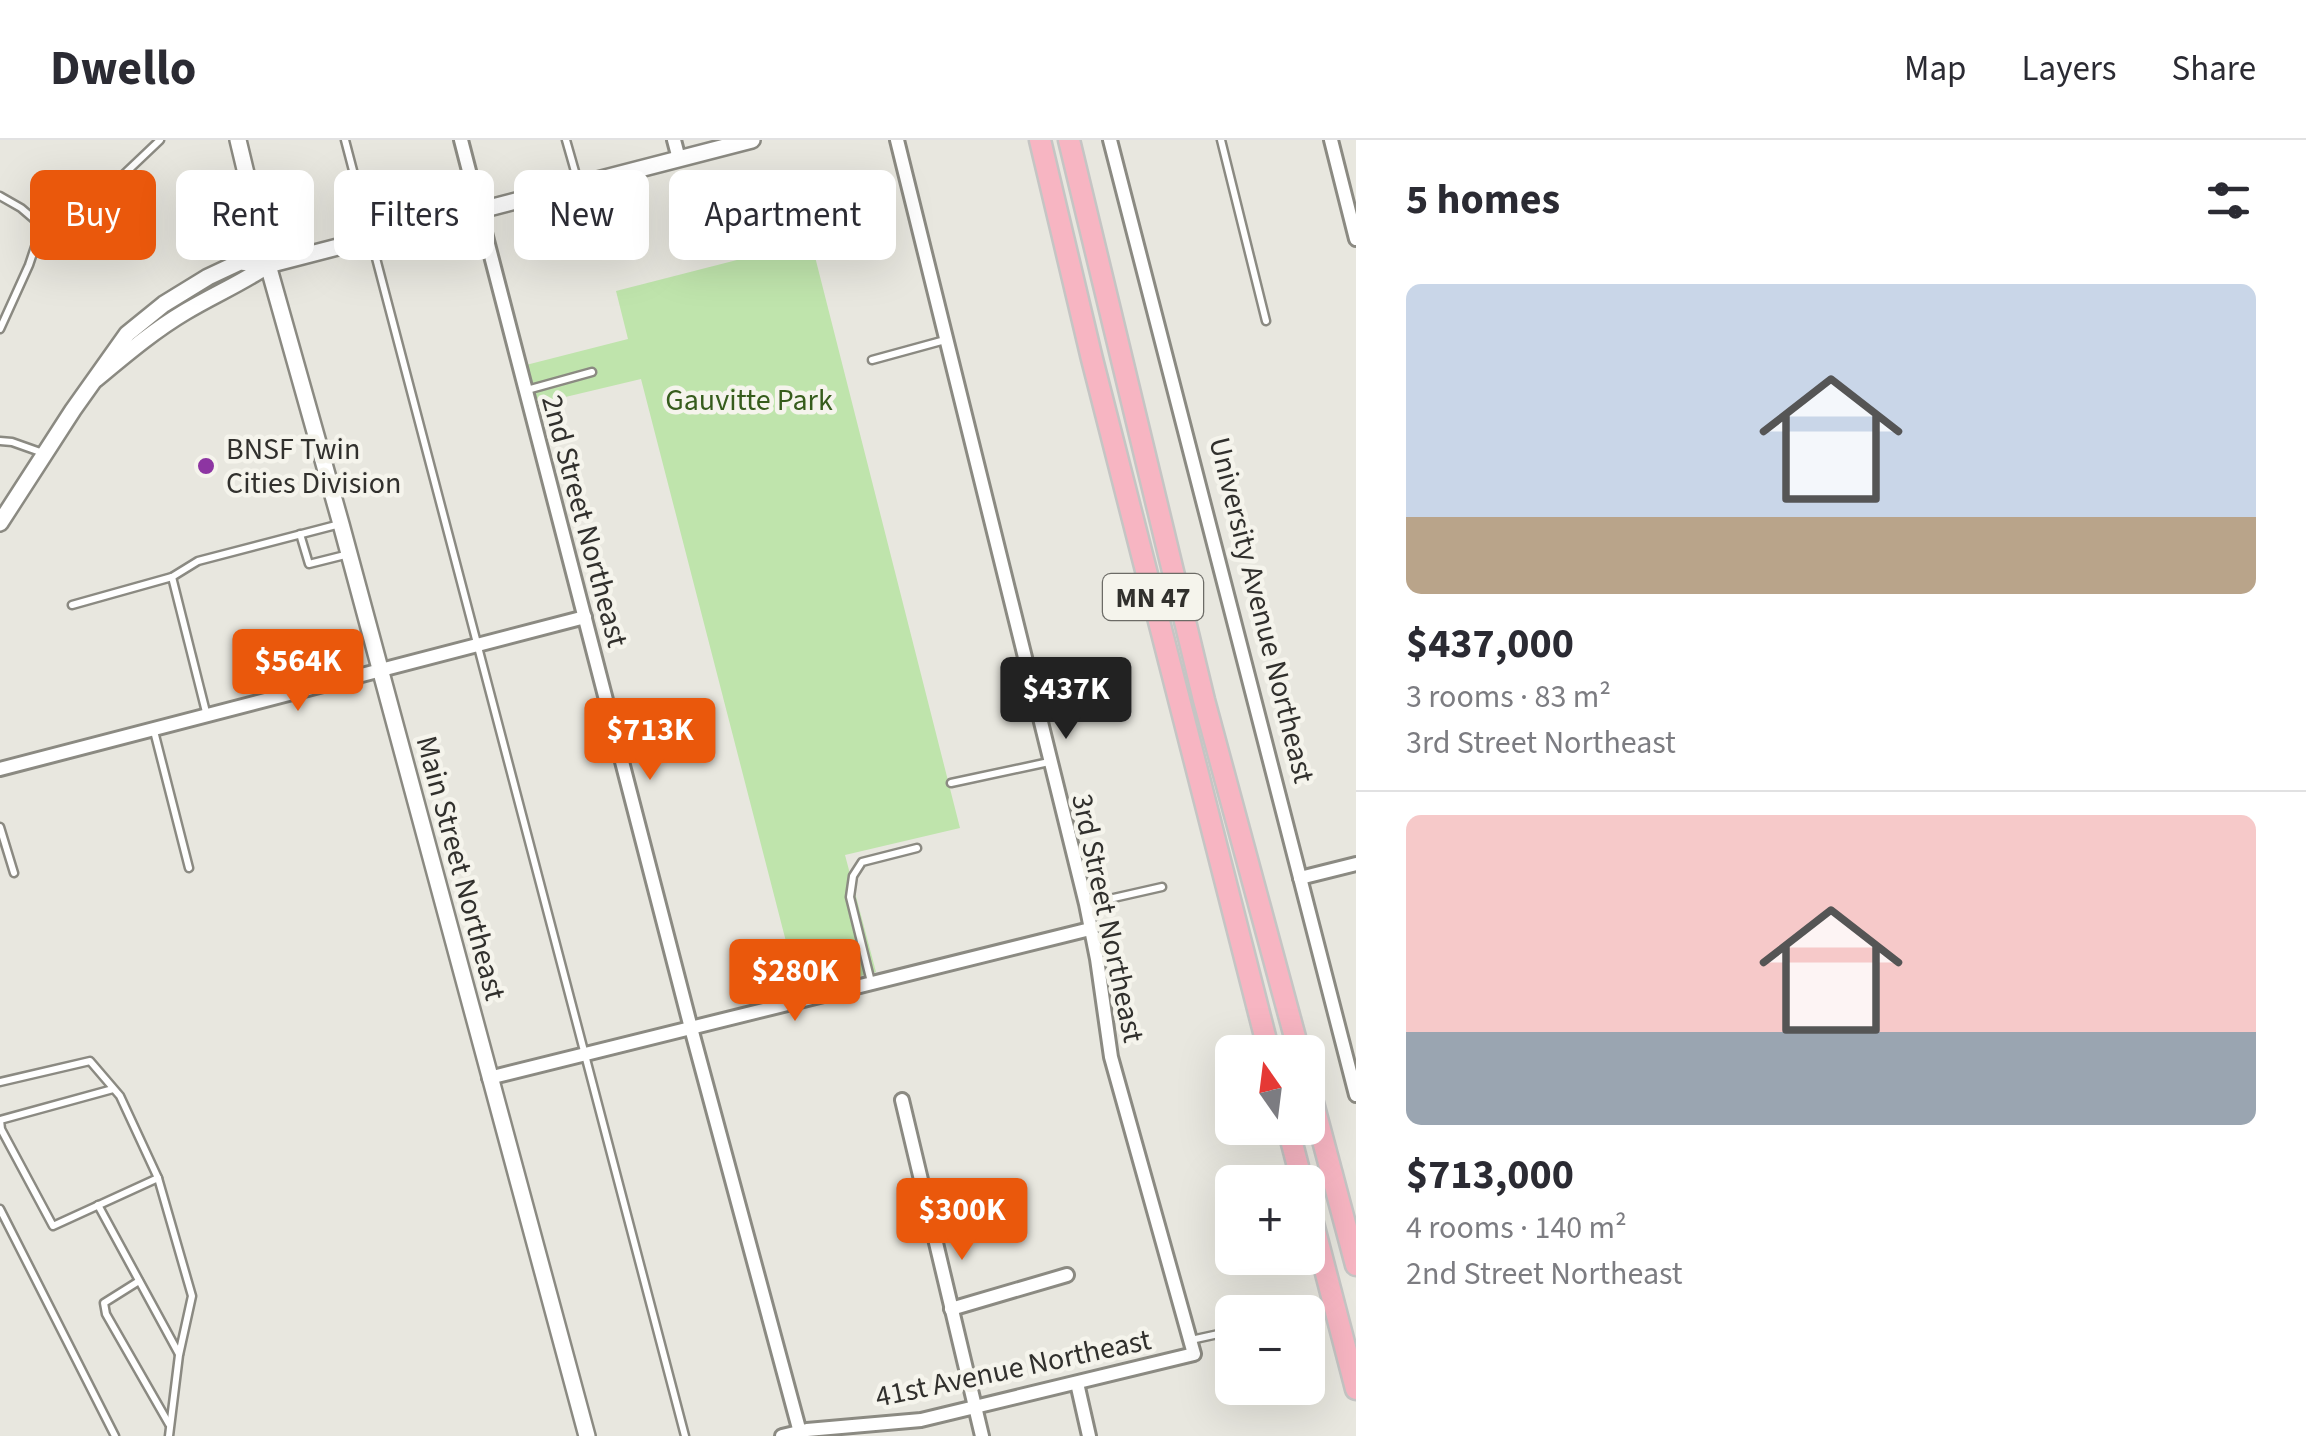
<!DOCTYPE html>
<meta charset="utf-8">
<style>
:root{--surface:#fff;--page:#f7f7f7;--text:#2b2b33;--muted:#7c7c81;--line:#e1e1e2;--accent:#ea580c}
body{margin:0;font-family:"Source Sans 3",sans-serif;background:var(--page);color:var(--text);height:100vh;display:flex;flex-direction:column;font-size:38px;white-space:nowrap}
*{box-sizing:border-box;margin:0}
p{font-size:32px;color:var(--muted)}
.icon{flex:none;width:55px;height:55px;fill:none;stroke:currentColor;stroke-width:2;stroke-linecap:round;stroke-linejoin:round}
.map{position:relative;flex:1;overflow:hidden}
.panel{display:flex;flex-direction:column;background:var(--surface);width:950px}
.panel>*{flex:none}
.guide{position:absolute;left:30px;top:30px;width:950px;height:90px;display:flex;gap:20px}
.needle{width:65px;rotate:346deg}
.controls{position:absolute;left:1215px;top:895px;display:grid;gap:20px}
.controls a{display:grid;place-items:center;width:110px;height:110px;border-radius:15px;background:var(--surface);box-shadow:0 10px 40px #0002;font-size:50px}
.price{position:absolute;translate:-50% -85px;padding:0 22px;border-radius:10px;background:var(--accent);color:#fff;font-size:32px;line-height:65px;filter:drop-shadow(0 2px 5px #0008)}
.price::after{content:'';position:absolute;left:50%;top:60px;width:30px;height:22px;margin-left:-15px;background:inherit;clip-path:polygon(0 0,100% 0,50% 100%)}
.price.selected{background:#222;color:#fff}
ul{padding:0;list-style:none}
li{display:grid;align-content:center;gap:20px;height:530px;padding:0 50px}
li+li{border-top:2px solid var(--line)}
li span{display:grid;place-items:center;height:310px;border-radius:15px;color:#555}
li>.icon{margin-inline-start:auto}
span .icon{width:180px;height:180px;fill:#fffc;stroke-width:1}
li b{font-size:42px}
h2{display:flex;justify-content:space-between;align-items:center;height:120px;padding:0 50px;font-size:42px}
.tag{padding:0 35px;border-radius:15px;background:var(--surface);box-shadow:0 10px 40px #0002;font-size:35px;line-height:90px}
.tag.selected{background:var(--accent);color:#fff}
header{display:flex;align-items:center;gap:60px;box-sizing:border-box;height:140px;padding:0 50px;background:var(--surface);border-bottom:2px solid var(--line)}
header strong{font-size:48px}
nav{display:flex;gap:55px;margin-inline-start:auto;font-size:35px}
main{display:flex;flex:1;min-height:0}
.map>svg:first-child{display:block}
.green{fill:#bfe4ac}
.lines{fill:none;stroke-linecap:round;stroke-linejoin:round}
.service-casing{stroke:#8b8a82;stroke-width:11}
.minor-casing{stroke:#8b8a82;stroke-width:18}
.tertiary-casing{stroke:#8b8a82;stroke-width:20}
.primary-casing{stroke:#c5c5c4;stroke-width:25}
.service{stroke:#fff;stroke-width:6}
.minor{stroke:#fff;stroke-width:12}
.tertiary{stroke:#fff;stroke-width:15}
.primary{stroke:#f7b5c2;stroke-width:20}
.poi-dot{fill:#8d35a2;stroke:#f5f4ec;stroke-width:4}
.labels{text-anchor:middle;stroke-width:9;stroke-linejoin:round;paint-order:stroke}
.shield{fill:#f5f4ec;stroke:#6c6b66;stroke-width:2.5}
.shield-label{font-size:28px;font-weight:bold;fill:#31302d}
.park-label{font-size:30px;fill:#365c1c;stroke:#f5f4ec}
.poi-label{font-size:30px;fill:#31302d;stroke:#f5f4ec;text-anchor:start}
.street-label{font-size:30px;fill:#31302d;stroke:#f5f4ec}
</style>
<header>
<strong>Dwello</strong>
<nav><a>Map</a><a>Layers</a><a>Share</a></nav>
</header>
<main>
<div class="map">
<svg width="1356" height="1296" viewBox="0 0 1356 1296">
<rect width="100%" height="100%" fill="#e8e7df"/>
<path class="green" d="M 811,101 L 960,688 L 845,715 L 876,832 L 799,852 L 641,239 L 536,264 L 526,225 L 628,199 L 616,151 Z"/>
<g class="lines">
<defs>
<g id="service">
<path d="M 345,0 L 685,1296"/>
<path d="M 566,0 L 578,42"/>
<path d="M 1221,0 L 1266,181"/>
<path d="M 0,56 L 21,68 L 42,86"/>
<path d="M 0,189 L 29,125 L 42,86 L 119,39 L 160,0"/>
<path d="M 872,220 L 945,200"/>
<path d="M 527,250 L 592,232"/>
<path d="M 0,301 L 12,302 L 43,313"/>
<path d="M 300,394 L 309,424 L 349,414"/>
<path d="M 172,437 L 207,576"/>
<path d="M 72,465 L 172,437 L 198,421 L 340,384"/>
<path d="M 154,591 L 189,728"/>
<path d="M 951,643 L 1049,622"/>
<path d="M 0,687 L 14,733"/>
<path d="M 1087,764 L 1162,747"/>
<path d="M 871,842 L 850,757 L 853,736 L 862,722 L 917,708"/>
<path d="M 0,942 L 90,921 L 120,956 L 158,1038 L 192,1156 L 179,1215 L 169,1296"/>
<path d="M 113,949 L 0,980 L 1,989 L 53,1086 L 158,1038"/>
<path d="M 98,1065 L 179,1214"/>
<path d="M 0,1069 L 115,1296"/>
<path d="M 139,1141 L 104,1163 L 106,1174 L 169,1284"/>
<path d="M 1191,1200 L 1232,1191"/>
</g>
<g id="minor">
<path d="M 461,0 L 691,888 L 801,1296"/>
<path d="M 674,0 L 679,19"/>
<path d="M 1110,0 L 1356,955"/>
<path d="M 1331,0 L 1356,99"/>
<path d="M 0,629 L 585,477"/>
<path d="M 1300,738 L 1356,724"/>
<path d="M 489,938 L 1090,789"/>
<path d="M 902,960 L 982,1296"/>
<path d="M 951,1169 L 1067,1135"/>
<path d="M 1077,1243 L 1089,1296"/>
<path d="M 782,1296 L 807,1290 L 921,1280 L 1194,1214 L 1111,917 L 1097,819 L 1086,764 L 897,0"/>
</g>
<g id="tertiary">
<path d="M 238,0 L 268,125 L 341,384 L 587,1296"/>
<path d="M 96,239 C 125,215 153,191 185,172 C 213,155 242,143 268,125 L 752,0"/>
<path d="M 0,383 L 73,270 L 127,194 L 164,164 L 208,137 L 240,122 L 268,125"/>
</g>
<g id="primary">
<path d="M 1040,0 L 1092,219 L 1269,912"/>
<path d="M 1069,0 L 1204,560 L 1299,912"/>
<path d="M 1308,944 L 1356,1125"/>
<path d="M 1288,988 L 1302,1042"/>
<path d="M 1308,1064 L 1356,1249"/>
</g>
</defs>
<use href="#service" class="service-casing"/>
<use href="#minor" class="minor-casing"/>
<use href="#tertiary" class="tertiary-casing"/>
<use href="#primary" class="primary-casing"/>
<use href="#service" class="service"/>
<use href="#minor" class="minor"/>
<use href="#tertiary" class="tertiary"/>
<use href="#primary" class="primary"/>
</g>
<circle class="poi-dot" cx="206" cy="326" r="10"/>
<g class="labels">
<rect class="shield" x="1103" y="434" width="100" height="46" rx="8"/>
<g class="shield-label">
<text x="1153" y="467">MN 47</text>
</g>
<g class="park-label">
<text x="749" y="270">Gauvitte Park</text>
</g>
<g class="poi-label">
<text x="226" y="319">BNSF Twin<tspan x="226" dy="34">Cities Division</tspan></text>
</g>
<g class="street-label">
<text transform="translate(585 381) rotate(75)" y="10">2nd Street Northeast</text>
<text transform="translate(1262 470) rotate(76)" y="10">University Avenue Northeast</text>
<text transform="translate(461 728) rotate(75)" y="10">Main Street Northeast</text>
<text transform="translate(1108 778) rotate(78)" y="10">3rd Street Northeast</text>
<text transform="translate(1013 1228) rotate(-12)" y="10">41st Avenue Northeast</text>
</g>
</g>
</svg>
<div class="controls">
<a><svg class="needle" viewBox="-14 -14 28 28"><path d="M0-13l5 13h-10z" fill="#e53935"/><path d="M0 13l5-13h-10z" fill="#7c7c81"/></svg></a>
<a>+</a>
<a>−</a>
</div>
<b class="price" style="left:298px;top:574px">$564K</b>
<b class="price selected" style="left:1066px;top:602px">$437K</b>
<b class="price" style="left:650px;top:643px">$713K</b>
<b class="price" style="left:795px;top:884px">$280K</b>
<b class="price" style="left:962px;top:1123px">$300K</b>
<div class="guide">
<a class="tag selected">Buy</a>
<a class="tag">Rent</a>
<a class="tag">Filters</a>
<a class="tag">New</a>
<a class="tag">Apartment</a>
</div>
</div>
<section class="panel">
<h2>5 homes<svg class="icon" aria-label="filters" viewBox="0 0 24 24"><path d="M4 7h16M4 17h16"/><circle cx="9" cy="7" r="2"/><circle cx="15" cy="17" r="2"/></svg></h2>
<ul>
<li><span style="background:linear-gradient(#c9d6e8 75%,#b9a48a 0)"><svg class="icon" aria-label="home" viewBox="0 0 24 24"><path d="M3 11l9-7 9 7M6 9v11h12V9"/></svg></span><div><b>$437,000</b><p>3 rooms · 83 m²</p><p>3rd Street Northeast</p></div></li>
<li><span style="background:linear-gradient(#f6c9c9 70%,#9aa5b1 0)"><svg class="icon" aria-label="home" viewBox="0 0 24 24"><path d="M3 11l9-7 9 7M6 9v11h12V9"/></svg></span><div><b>$713,000</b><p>4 rooms · 140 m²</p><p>2nd Street Northeast</p></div></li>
</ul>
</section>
</main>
